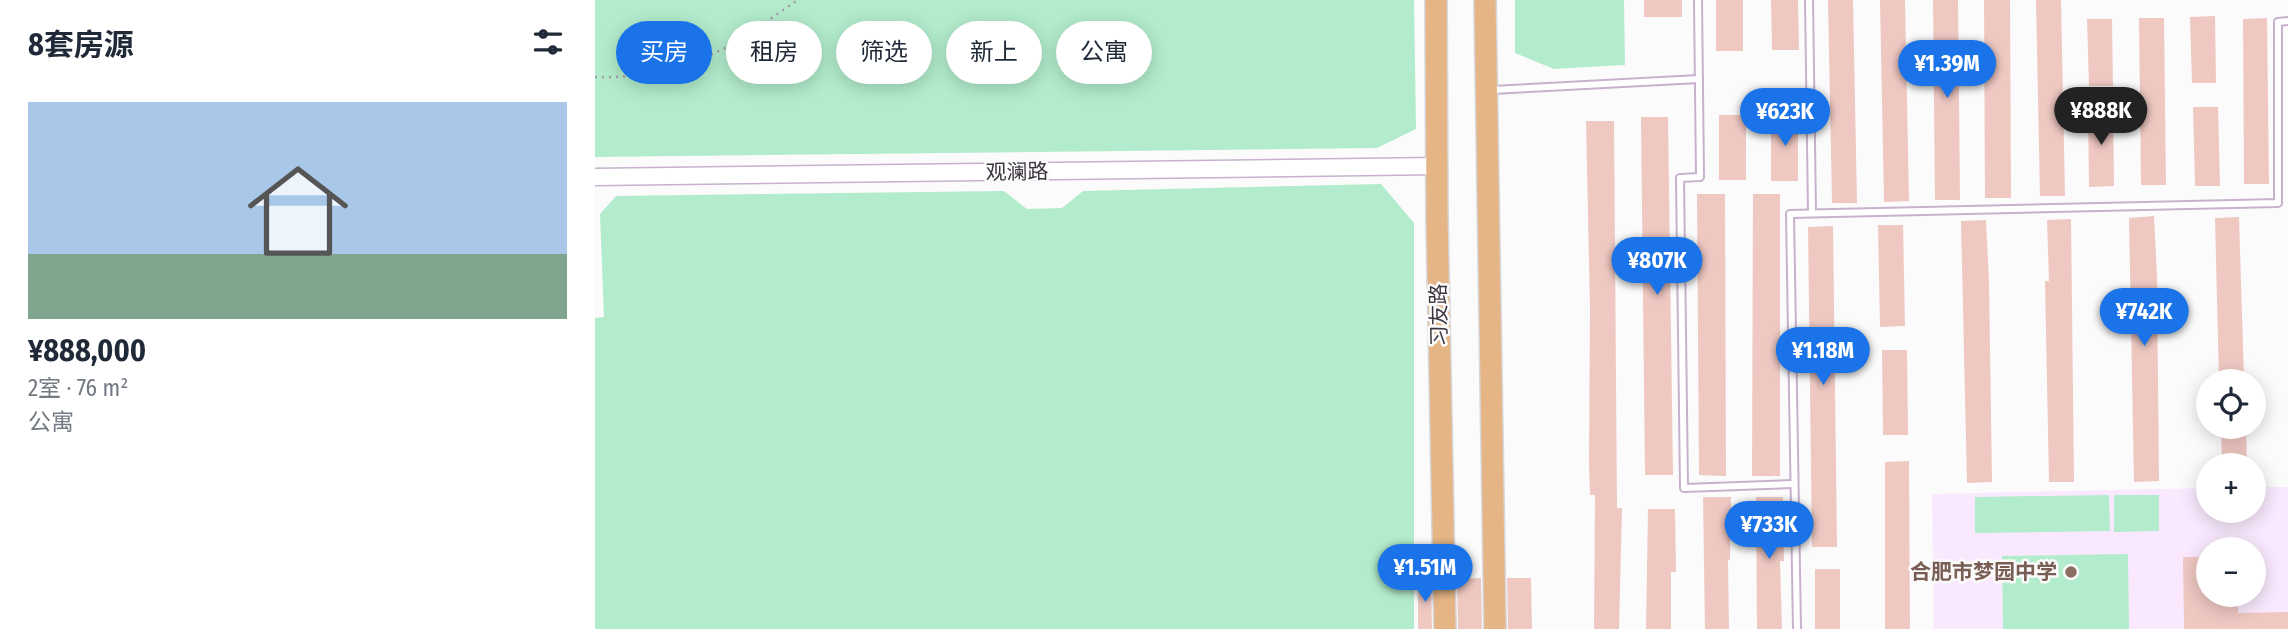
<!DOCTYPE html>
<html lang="zh">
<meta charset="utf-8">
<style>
:root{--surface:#fff;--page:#f6f6f7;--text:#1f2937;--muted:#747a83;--accent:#1a73e8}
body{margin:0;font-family:"Fira Sans Condensed","Noto Sans SC",sans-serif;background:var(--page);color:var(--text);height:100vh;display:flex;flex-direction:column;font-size:26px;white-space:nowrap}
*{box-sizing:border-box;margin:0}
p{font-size:23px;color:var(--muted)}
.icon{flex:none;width:38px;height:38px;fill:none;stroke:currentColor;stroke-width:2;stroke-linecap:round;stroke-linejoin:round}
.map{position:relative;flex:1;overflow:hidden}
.sheet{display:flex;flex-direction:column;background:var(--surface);width:595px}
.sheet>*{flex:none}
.hud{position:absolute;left:21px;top:21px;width:665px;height:63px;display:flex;gap:14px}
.fabs{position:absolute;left:1601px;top:369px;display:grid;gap:14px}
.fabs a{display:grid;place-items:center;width:70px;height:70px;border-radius:50%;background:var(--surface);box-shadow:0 4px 18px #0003;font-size:35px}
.price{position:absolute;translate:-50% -60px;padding:0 16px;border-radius:24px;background:var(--accent);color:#fff;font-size:23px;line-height:46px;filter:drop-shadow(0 2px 4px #0008)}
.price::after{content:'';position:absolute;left:50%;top:42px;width:21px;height:16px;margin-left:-10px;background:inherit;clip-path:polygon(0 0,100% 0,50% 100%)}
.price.selected{background:#222;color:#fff}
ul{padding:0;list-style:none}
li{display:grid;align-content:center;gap:14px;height:371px;padding:0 28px}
li span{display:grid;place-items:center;height:217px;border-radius:0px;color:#555}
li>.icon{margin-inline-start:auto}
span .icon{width:126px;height:126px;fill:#fffc;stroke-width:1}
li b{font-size:30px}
h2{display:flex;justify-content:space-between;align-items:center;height:84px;padding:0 28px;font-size:30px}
.pill{padding:0 24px;border-radius:32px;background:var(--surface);box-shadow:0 4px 18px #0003;font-size:24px;line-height:63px}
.pill.selected{background:var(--accent);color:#fff}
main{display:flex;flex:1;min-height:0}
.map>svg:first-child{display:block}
.built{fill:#fae9fe;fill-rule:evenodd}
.green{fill:#b2eccc}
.building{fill:#efc8c2}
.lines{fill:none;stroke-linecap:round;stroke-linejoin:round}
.service-casing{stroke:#c7b1cd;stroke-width:10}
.tertiary-casing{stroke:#c7b1cd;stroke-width:19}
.primary-casing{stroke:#d8d6d9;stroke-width:24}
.path{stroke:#a29ea3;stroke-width:2.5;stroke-dasharray:2 5;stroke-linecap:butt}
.service{stroke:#fff;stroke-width:6}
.tertiary{stroke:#fff;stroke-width:16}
.primary{stroke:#e5b585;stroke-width:21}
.education-dot{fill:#8d6e63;stroke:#fbfbfb;stroke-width:2.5}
.labels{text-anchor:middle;stroke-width:5;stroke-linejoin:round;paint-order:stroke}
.street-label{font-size:21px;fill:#3d343f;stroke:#fbfbfb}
.education-label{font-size:21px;font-weight:bold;fill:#785e54;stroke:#fbfbfb;text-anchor:end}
</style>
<main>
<section class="sheet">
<h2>8套房源<svg class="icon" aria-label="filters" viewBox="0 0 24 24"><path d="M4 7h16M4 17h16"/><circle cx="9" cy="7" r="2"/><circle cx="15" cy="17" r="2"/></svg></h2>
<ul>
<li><span style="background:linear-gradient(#a9c7e8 70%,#7fa58c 0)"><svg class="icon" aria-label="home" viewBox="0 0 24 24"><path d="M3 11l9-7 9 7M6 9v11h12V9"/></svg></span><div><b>¥888,000</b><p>2室 · 76 m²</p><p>公寓</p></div></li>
</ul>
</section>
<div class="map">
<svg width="1693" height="629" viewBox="0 0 1693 629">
<rect width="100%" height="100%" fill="#fbfbfb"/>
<path class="built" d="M 1659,487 L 1693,487 L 1693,629 L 1339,629 L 1337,494 L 1613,488 L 1614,511 L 1659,511 ZM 1614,550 L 1659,550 L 1659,595 L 1614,595 Z"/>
<g class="green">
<path d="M 0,0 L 819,0 L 821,129 L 782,148 L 0,157 Z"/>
<path d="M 920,0 L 1029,0 L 1030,65 L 959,69 L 920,53 Z"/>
<path d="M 786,184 L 819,223 L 819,629 L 0,629 L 0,318 L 9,317 L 5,214 L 21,196 L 409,191 L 432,209 L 467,208 L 488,191 Z"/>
<path d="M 1514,495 L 1515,531 L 1380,533 L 1380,497 Z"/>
<path d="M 1519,495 L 1564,495 L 1564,531 L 1519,532 Z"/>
<path d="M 1533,554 L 1534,629 L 1408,629 L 1407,556 Z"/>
</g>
<g class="building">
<rect x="1049" y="0" width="38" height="17"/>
<rect x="1121" y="0" width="27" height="51"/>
<path d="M 1176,0 L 1203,0 L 1204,50 L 1177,50 Z"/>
<path d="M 1233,0 L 1258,0 L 1262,203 L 1237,203 Z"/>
<path d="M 1285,0 L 1310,0 L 1314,201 L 1289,202 Z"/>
<path d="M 1338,0 L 1363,0 L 1365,200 L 1340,200 Z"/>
<path d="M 1389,0 L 1415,0 L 1416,198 L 1390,198 Z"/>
<path d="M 1441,0 L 1466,0 L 1470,196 L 1445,196 Z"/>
<path d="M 1620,16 L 1621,83 L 1597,83 L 1595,17 Z"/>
<path d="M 1544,18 L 1569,18 L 1571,185 L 1546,185 Z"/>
<path d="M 1672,18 L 1674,184 L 1649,184 L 1648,19 Z"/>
<path d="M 1492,19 L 1517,19 L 1518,86 L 1494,86 Z"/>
<path d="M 1518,107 L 1519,186 L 1494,187 L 1493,108 Z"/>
<path d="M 1598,107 L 1623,107 L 1625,186 L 1600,186 Z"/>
<rect x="1124" y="115" width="27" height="65"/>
<rect x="1176" y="116" width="27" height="65"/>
<path d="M 1046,117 L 1073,117 L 1078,475 L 1050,475 Z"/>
<path d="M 991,121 L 1019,121 L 1022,508 L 1027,508 L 1024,629 L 999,629 L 1000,495 L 995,495 L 994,462 L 995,308 Z"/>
<path d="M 1102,194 L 1130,194 L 1131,476 L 1104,475 Z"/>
<path d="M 1158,194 L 1185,194 L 1185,476 L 1157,476 Z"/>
<path d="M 1559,216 L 1562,278 L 1564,481 L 1539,482 L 1534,218 Z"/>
<path d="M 1644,217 L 1649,379 L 1624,380 L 1620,218 Z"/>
<path d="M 1476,219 L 1479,482 L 1454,482 L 1450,281 L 1454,281 L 1452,220 Z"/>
<path d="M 1391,220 L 1394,282 L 1397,482 L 1372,483 L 1366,221 Z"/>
<path d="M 1283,225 L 1308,225 L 1310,326 L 1285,327 Z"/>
<path d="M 1238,226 L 1242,547 L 1217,547 L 1213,227 Z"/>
<path d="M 1287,350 L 1312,350 L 1313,435 L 1288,435 Z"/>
<path d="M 1626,427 L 1651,427 L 1652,466 L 1627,466 Z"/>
<path d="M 1314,461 L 1315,629 L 1290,629 L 1290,462 Z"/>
<path d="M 1108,497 L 1136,497 L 1135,560 L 1133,560 L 1134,629 L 1110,629 Z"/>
<path d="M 1161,497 L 1188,497 L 1189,561 L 1185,561 L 1187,629 L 1162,629 Z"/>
<path d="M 1053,509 L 1080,509 L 1081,572 L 1076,572 L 1076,629 L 1051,629 Z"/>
<path d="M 1588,557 L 1614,557 L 1614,595 L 1643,595 L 1643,613 L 1693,612 L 1693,629 L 1589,629 Z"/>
<rect x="1220" y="569" width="25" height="60"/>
<path d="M 886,578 L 887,629 L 863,629 L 862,579 Z"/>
<path d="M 912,578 L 936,578 L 937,629 L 913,629 Z"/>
<path d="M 823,579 L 836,579 L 837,629 L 823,629 Z"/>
</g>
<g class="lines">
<defs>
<g id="service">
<path d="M 1103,0 L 1105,177 L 1085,178 L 1089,488 L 1199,484"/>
<path d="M 1214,0 L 1217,213"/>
<path d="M 896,90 L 1104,79"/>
<path d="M 1202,629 L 1195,214 L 1683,203 L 1683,22 L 1693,21"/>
</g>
<path id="tertiary" d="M 0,177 L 843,166"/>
<g id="primary">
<path d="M 841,0 L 842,218 L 850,629"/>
<path d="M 890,0 L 900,629"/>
</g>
</defs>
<use href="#service" class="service-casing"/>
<use href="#tertiary" class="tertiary-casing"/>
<use href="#primary" class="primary-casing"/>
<path class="path" d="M 0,77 C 43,79 87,68 126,50 C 153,37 178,16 203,0"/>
<use href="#service" class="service"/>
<use href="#tertiary" class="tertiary"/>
<use href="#primary" class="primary"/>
</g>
<circle class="education-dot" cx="1476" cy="572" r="7"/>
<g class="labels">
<g class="street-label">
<text transform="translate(422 172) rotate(-1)" y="7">观澜路</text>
<text transform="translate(844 315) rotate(-91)" y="7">习友路</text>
</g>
<g class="education-label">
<text x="1462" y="579">合肥市梦园中学</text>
</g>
</g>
</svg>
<div class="fabs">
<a><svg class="icon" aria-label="locate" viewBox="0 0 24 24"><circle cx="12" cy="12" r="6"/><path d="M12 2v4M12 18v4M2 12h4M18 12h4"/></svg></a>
<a>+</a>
<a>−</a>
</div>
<b class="price" style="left:1352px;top:100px">¥1.39M</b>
<b class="price selected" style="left:1506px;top:147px">¥888K</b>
<b class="price" style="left:1190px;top:148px">¥623K</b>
<b class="price" style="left:1062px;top:297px">¥807K</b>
<b class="price" style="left:1549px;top:348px">¥742K</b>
<b class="price" style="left:1228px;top:387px">¥1.18M</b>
<b class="price" style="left:1174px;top:561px">¥733K</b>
<b class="price" style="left:830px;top:604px">¥1.51M</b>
<div class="hud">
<a class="pill selected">买房</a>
<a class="pill">租房</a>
<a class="pill">筛选</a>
<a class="pill">新上</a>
<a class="pill">公寓</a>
</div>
</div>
</main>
